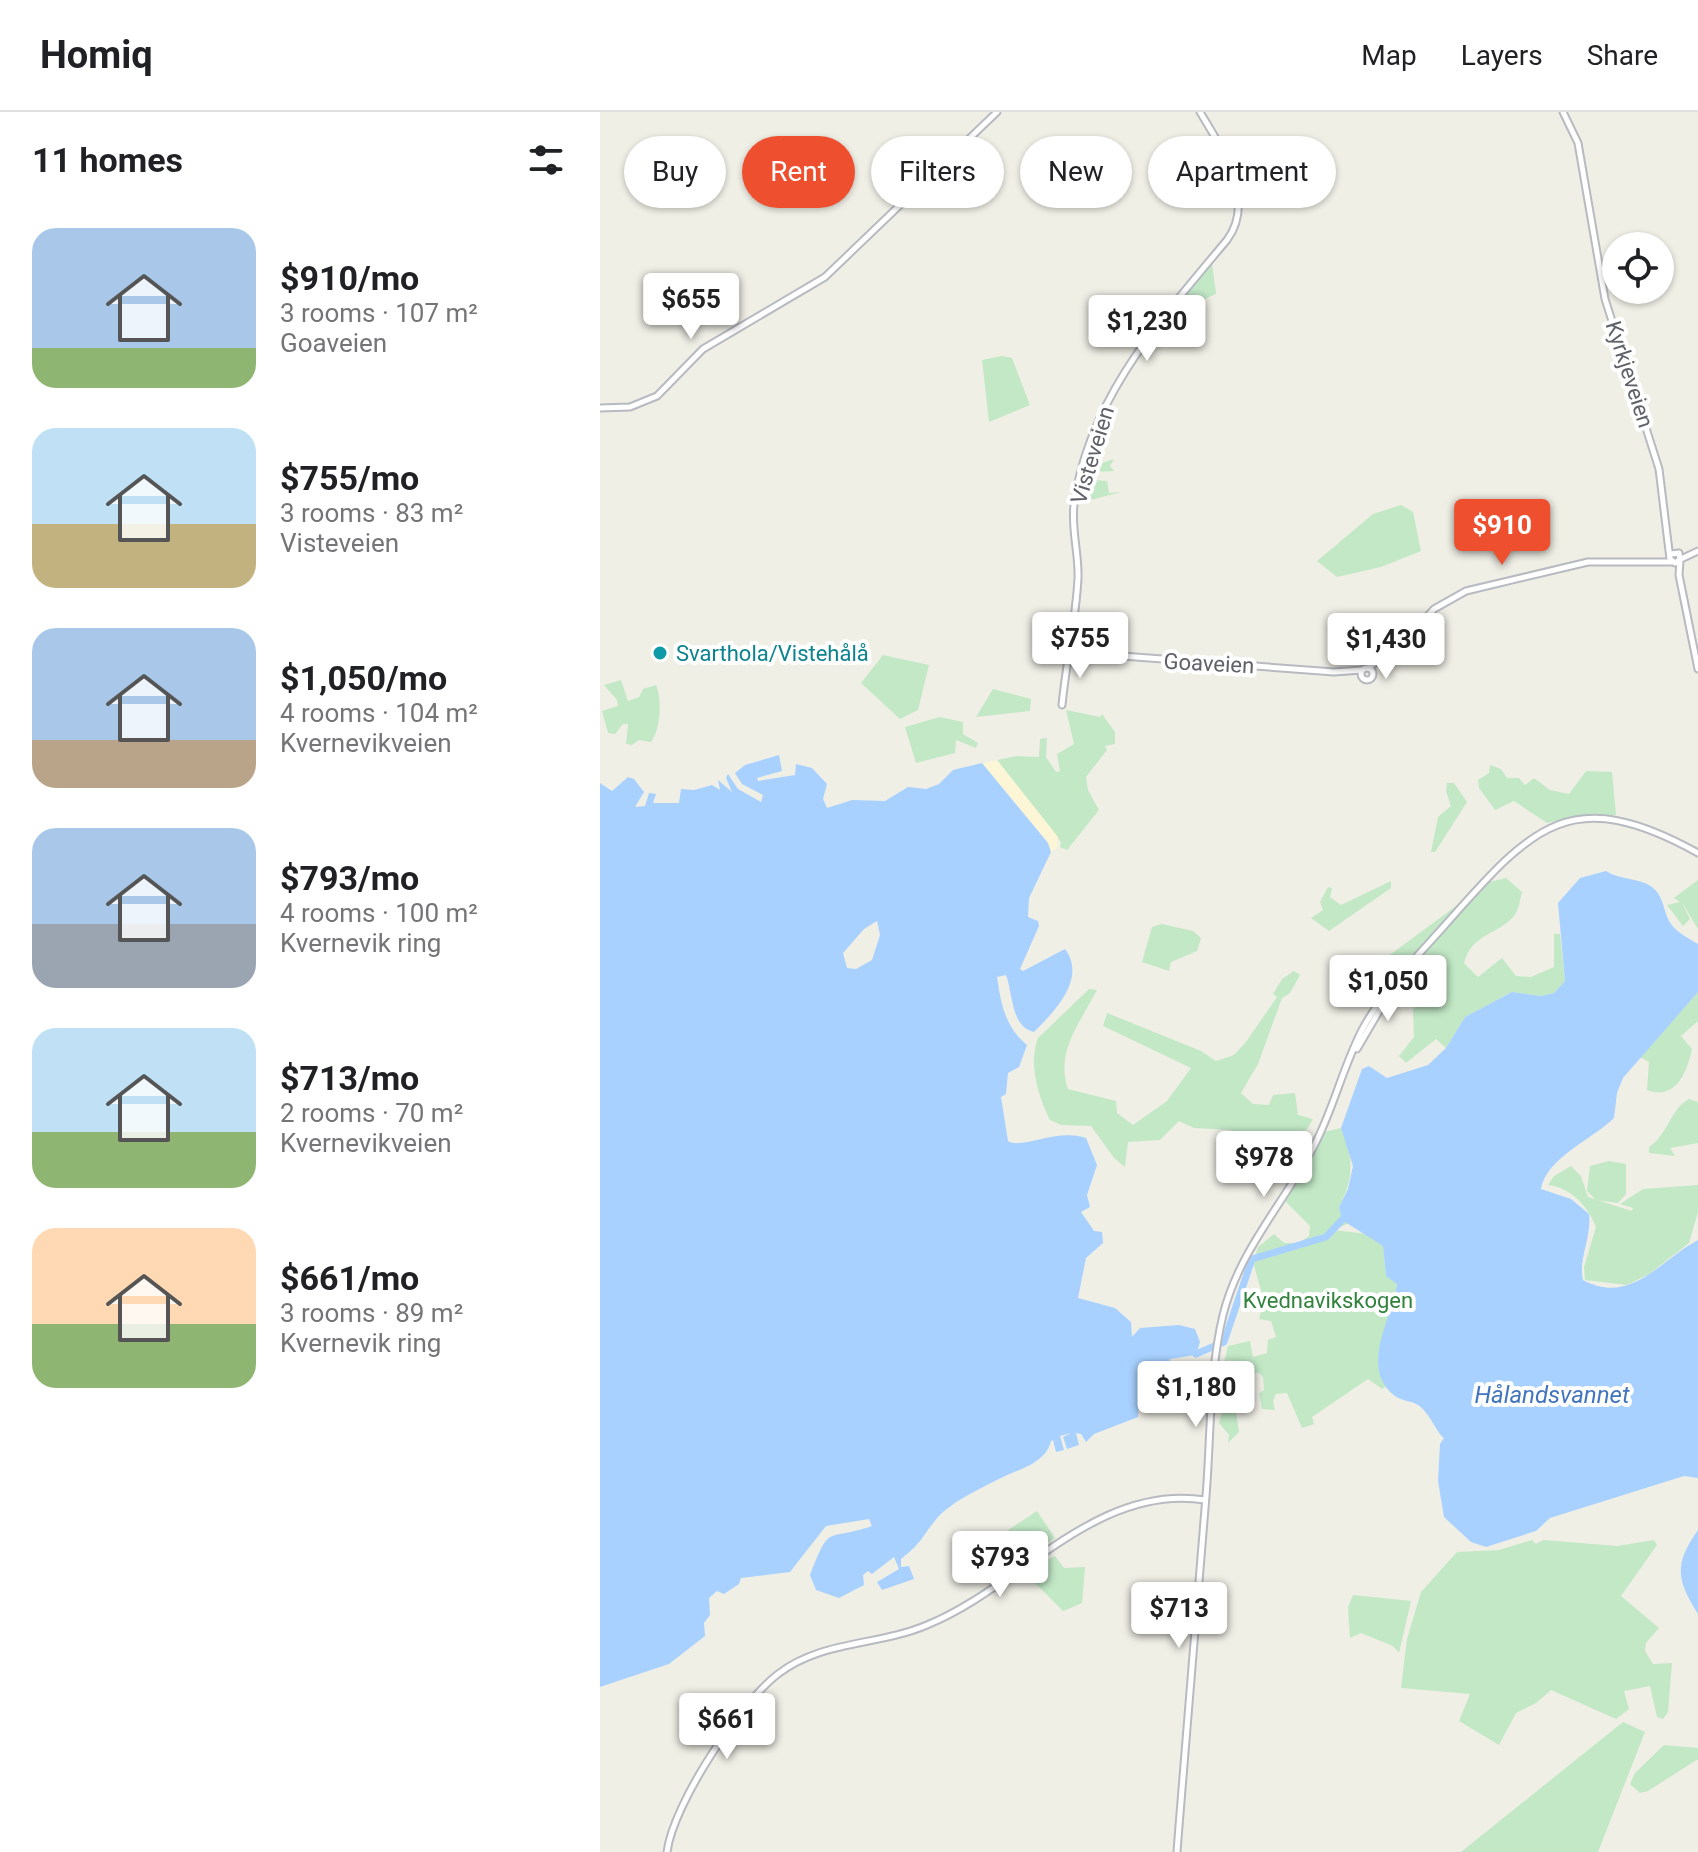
<!DOCTYPE html>
<meta charset="utf-8">
<style>
:root{--surface:#fff;--page:#f6f6f6;--text:#202124;--muted:#757577;--line:#e0e0e0;--accent:#ee4f2e}
body{margin:0;font-family:Roboto,sans-serif;background:var(--page);color:var(--text);height:100vh;display:flex;flex-direction:column;font-size:30px;white-space:nowrap}
*{box-sizing:border-box;margin:0}
p{font-size:26px;color:var(--muted)}
.icon{flex:none;width:44px;height:44px;fill:none;stroke:currentColor;stroke-width:2;stroke-linecap:round;stroke-linejoin:round}
.map{position:relative;flex:1;overflow:hidden}
.drawer{display:flex;flex-direction:column;background:var(--surface);width:600px}
.drawer>*{flex:none}
.top-card{position:absolute;left:24px;top:24px;width:760px;height:72px;display:flex;gap:16px}
.tools{position:absolute;left:1002px;top:120px;display:grid;gap:16px}
.tools a{display:grid;place-items:center;width:72px;height:72px;border-radius:50%;background:var(--surface);box-shadow:0 2px 6px #0004;font-size:40px}
.price{position:absolute;translate:-50% -68px;padding:0 18px;border-radius:8px;background:#fff;color:#222;font-size:26px;line-height:52px;filter:drop-shadow(0 2px 4px #0008)}
.price::after{content:'';position:absolute;left:50%;top:48px;width:24px;height:18px;margin-left:-12px;background:inherit;clip-path:polygon(0 0,100% 0,50% 100%)}
.price.on{background:var(--accent);color:#fff}
ul{padding:0;list-style:none}
li{display:flex;align-items:center;gap:24px;height:200px;padding:0 32px}
li span{display:grid;place-items:center;flex:none;width:224px;height:160px;border-radius:24px;color:#555}
li>.icon{margin-inline-start:auto}
span .icon{width:96px;height:96px;fill:#fffc;stroke-width:1}
li b{font-size:34px}
h2{display:flex;justify-content:space-between;align-items:center;height:96px;padding:0 32px;font-size:34px}
.tag{padding:0 28px;border-radius:36px;background:var(--surface);box-shadow:0 2px 6px #0004;font-size:28px;line-height:72px}
.tag.on{background:var(--accent);color:#fff}
header{display:flex;align-items:center;gap:48px;box-sizing:border-box;height:112px;padding:0 40px;background:var(--surface);border-bottom:2px solid var(--line)}
header strong{font-size:38px}
nav{display:flex;gap:44px;margin-inline-start:auto;font-size:28px}
main{display:flex;flex:1;min-height:0}
.map>svg:first-child{display:block}
.green{fill:#c2e8c6}
.sand{fill:#fcf6d6}
.water{fill:#a8d1ff;fill-rule:evenodd}
.lines{fill:none;stroke-linecap:round;stroke-linejoin:round}
.river{stroke:#a8d1ff;stroke-width:7}
.secondary-casing{stroke:#b7bac0;stroke-width:9}
.secondary{stroke:#fff;stroke-width:5}
.culture-dot{fill:#0f9aa8;stroke:#fff;stroke-width:3}
.labels{text-anchor:middle;stroke-width:8;stroke-linejoin:round;paint-order:stroke}
.street-label{font-size:22px;fill:#5e6167;stroke:#fff}
.culture-label{font-size:22px;fill:#0d838f;stroke:#fff;text-anchor:start}
.park-label{font-size:22px;fill:#31823c;stroke:#fff}
.water-label{font-size:24px;font-style:italic;fill:#4274be;stroke:#fff}
</style>
<header>
<strong>Homiq</strong>
<nav><a>Map</a><a>Layers</a><a>Share</a></nav>
</header>
<main>
<section class="drawer">
<h2>11 homes<svg class="icon" aria-label="filters" viewBox="0 0 24 24"><path d="M4 7h16M4 17h16"/><circle cx="9" cy="7" r="2"/><circle cx="15" cy="17" r="2"/></svg></h2>
<ul>
<li><span style="background:linear-gradient(#a9c7e8 75%,#8fb573 0)"><svg class="icon" aria-label="home" viewBox="0 0 24 24"><path d="M3 11l9-7 9 7M6 9v11h12V9"/></svg></span><div><b>$910/mo</b><p>3 rooms · 107 m²</p><p>Goaveien</p></div></li>
<li><span style="background:linear-gradient(#bfe0f5 60%,#c2b280 0)"><svg class="icon" aria-label="home" viewBox="0 0 24 24"><path d="M3 11l9-7 9 7M6 9v11h12V9"/></svg></span><div><b>$755/mo</b><p>3 rooms · 83 m²</p><p>Visteveien</p></div></li>
<li><span style="background:linear-gradient(#a9c7e8 70%,#b9a48a 0)"><svg class="icon" aria-label="home" viewBox="0 0 24 24"><path d="M3 11l9-7 9 7M6 9v11h12V9"/></svg></span><div><b>$1,050/mo</b><p>4 rooms · 104 m²</p><p>Kvernevikveien</p></div></li>
<li><span style="background:linear-gradient(#a9c7e8 60%,#9aa5b1 0)"><svg class="icon" aria-label="home" viewBox="0 0 24 24"><path d="M3 11l9-7 9 7M6 9v11h12V9"/></svg></span><div><b>$793/mo</b><p>4 rooms · 100 m²</p><p>Kvernevik ring</p></div></li>
<li><span style="background:linear-gradient(#bfe0f5 65%,#8fb573 0)"><svg class="icon" aria-label="home" viewBox="0 0 24 24"><path d="M3 11l9-7 9 7M6 9v11h12V9"/></svg></span><div><b>$713/mo</b><p>2 rooms · 70 m²</p><p>Kvernevikveien</p></div></li>
<li><span style="background:linear-gradient(#ffd9b3 60%,#8fb573 0)"><svg class="icon" aria-label="home" viewBox="0 0 24 24"><path d="M3 11l9-7 9 7M6 9v11h12V9"/></svg></span><div><b>$661/mo</b><p>3 rooms · 89 m²</p><p>Kvernevik ring</p></div></li>
</ul>
</section>
<div class="map">
<svg width="1098" height="1740" viewBox="0 0 1098 1740">
<rect width="100%" height="100%" fill="#f0efe6"/>
<g class="green">
<path d="M 612,151 L 616,182 L 585,196 L 581,189 Z"/>
<path d="M 402,244 L 412,246 L 430,293 L 389,310 L 382,248 Z"/>
<path d="M 491,345 L 496,353 L 514,347 L 510,354 L 514,359 L 494,360 L 493,368 L 507,369 L 509,381 L 522,380 L 478,391 Z"/>
<path d="M 801,393 L 813,400 L 821,439 L 781,455 L 737,465 L 717,449 L 773,402 Z"/>
<path d="M 283,543 L 329,553 L 318,598 L 300,607 L 261,571 Z"/>
<path d="M 21,568 L 28,589 L 39,585 L 43,577 L 56,573 C 62,586 61,617 51,630 L 39,628 L 32,633 L 26,632 L 28,612 L 23,612 L 15,622 L 8,621 L 2,599 L 18,594 L 17,588 L 4,573 Z"/>
<path d="M 393,577 L 431,587 L 430,599 L 376,605 Z"/>
<path d="M 466,598 L 500,605 L 502,602 L 515,620 L 515,632 L 505,634 L 507,638 L 486,665 L 488,678 L 499,698 L 467,738 L 460,735 L 461,730 L 397,648 L 417,644 L 439,645 L 440,627 L 447,626 L 446,645 L 456,660 L 460,659 L 457,642 L 474,632 Z"/>
<path d="M 340,605 L 363,610 L 363,622 L 378,631 L 376,636 L 356,628 L 355,641 L 316,651 L 305,615 Z"/>
<path d="M 890,653 L 901,657 L 907,666 L 919,666 L 925,673 L 934,666 L 950,678 L 969,682 L 986,659 L 1012,660 L 1016,703 L 983,703 L 947,711 L 914,689 L 895,698 L 879,676 L 878,668 L 889,661 Z"/>
<path d="M 847,671 L 854,671 L 867,690 L 835,740 L 831,740 L 838,705 L 851,694 L 846,679 Z"/>
<path d="M 906,766 L 922,780 C 920,788 919,797 914,804 C 898,823 872,821 864,851 L 878,865 L 902,846 L 916,864 L 931,865 L 954,855 L 954,822 L 960,822 L 965,869 L 954,881 L 941,884 L 912,880 L 865,905 L 846,936 L 836,927 L 806,951 L 799,944 L 814,925 L 813,898 L 818,890 L 814,869 L 787,845 L 867,786 L 880,772 Z"/>
<path d="M 1098,768 L 1098,817 L 1081,789 L 1090,807 L 1083,814 L 1067,793 L 1080,790 L 1074,786 Z"/>
<path d="M 791,769 L 791,776 L 729,819 L 711,806 L 723,798 L 720,790 L 728,775 L 732,776 L 730,785 L 741,793 Z"/>
<path d="M 562,812 L 593,819 L 601,826 L 597,839 L 571,850 L 569,859 L 542,850 L 552,815 Z"/>
<path d="M 694,859 L 700,863 L 690,881 L 682,886 L 658,952 L 641,981 L 653,992 L 669,993 L 673,983 L 695,981 L 698,1003 L 713,1007 C 696,1039 677,1049 646,1029 C 639,1025 636,1025 631,1018 L 594,1016 L 579,1009 L 560,1028 L 528,1030 L 525,1055 L 514,1046 L 491,1014 L 461,1013 L 450,1008 C 438,983 428,953 438,926 L 489,877 L 497,878 C 480,911 455,940 468,977 L 516,989 L 517,1001 L 533,1013 L 567,989 L 591,956 L 503,914 L 507,901 L 601,939 L 616,949 L 634,943 L 646,930 L 677,885 L 673,882 L 682,867 Z"/>
<path d="M 1098,880 L 1098,909 L 1081,924 L 1092,937 C 1087,960 1076,989 1047,978 L 1049,950 L 1040,945 Z"/>
<path d="M 1089,987 L 1098,990 L 1098,1031 L 1070,1036 L 1075,1044 L 1049,1041 L 1049,1035 C 1068,1023 1070,997 1089,987 Z"/>
<path d="M 741,1016 C 754,1046 754,1066 739,1095 L 742,1108 L 749,1111 L 734,1118 L 767,1122 L 783,1134 L 786,1164 L 797,1171 C 793,1203 767,1243 788,1273 L 782,1277 L 768,1267 L 712,1305 L 714,1312 L 702,1316 L 687,1281 L 676,1282 L 673,1289 L 675,1298 L 662,1297 L 659,1281 L 664,1278 L 663,1265 L 658,1260 L 650,1264 L 639,1292 L 635,1293 L 639,1320 L 628,1331 L 629,1323 L 619,1311 L 623,1296 L 618,1293 L 619,1280 L 629,1275 L 624,1269 L 634,1255 L 630,1248 L 624,1251 L 628,1234 L 650,1229 L 653,1245 L 667,1241 L 668,1228 L 676,1225 L 671,1209 L 659,1207 L 664,1189 L 653,1150 L 657,1145 C 679,1140 717,1136 733,1119 L 700,1133 L 655,1144 L 658,1135 L 674,1122 L 684,1131 L 699,1131 L 709,1124 L 710,1114 L 683,1087 L 724,1020 Z"/>
<path d="M 1009,1049 L 1026,1052 L 1026,1082 L 1018,1091 L 996,1088 L 987,1079 L 990,1054 Z"/>
<path d="M 971,1054 L 981,1064 L 988,1085 L 1032,1099 L 1033,1096 L 1020,1092 L 1043,1077 L 1098,1073 L 1098,1100 L 1089,1131 L 1049,1162 L 1027,1173 L 985,1168 L 984,1155 L 996,1115 C 987,1093 971,1076 948,1073 L 954,1064 Z"/>
<path d="M 437,1399 L 455,1426 L 404,1459 L 387,1432 Z"/>
<path d="M 932,1428 L 936,1432 L 943,1428 L 1017,1434 L 1054,1428 L 1057,1433 L 1021,1484 L 1059,1516 L 1046,1531 L 1045,1539 L 1053,1552 L 1072,1551 L 1068,1600 L 1063,1607 L 1057,1605 L 1050,1574 L 1024,1579 L 1029,1597 L 1016,1607 L 951,1578 L 936,1591 L 916,1601 L 899,1633 L 859,1609 L 870,1582 L 801,1576 L 807,1527 L 821,1480 L 857,1440 L 899,1438 Z"/>
<path d="M 455,1444 L 464,1456 L 485,1455 L 482,1491 L 463,1499 L 431,1467 L 440,1452 Z"/>
<path d="M 753,1483 L 811,1489 L 799,1541 L 793,1534 L 761,1521 L 750,1526 L 748,1495 Z"/>
<path d="M 1023,1610 L 1045,1620 L 998,1740 L 861,1740 Z"/>
<path d="M 1064,1633 L 1098,1636 L 1098,1647 L 1048,1679 L 1040,1681 L 1030,1672 L 1035,1661 Z"/>
</g>
<path class="sand" d="M 397,648 L 458,725 L 457,736 L 451,740 L 445,727 L 382,652 Z"/>
<g class="water">
<path d="M 179,643 L 182,659 L 157,666 L 158,669 L 195,663 L 196,652 L 212,656 L 227,672 L 223,687 L 227,696 L 252,688 L 285,689 L 308,675 L 326,677 L 339,672 L 353,658 L 382,651 L 448,731 L 451,740 L 429,786 L 428,805 L 438,809 L 439,814 L 420,857 L 423,859 L 465,837 C 487,866 455,899 434,920 C 411,915 413,882 406,863 L 397,865 C 401,892 405,915 427,933 L 419,955 L 408,961 L 406,982 L 401,985 L 408,1029 C 421,1038 456,1016 486,1026 L 497,1053 L 487,1083 L 490,1095 L 481,1100 L 494,1119 L 502,1120 L 503,1131 L 486,1146 L 478,1186 L 515,1196 L 531,1210 L 532,1225 L 540,1216 L 579,1213 L 595,1217 L 600,1230 L 596,1243 L 570,1247 L 568,1257 L 595,1249 L 603,1258 L 599,1269 L 604,1273 L 601,1286 L 591,1295 L 587,1290 L 563,1294 L 563,1299 L 549,1301 L 545,1276 L 540,1273 L 538,1305 L 494,1322 L 486,1330 L 481,1322 L 476,1321 L 479,1333 L 467,1337 L 463,1325 L 471,1321 L 460,1324 L 464,1338 L 456,1340 L 453,1328 L 451,1329 C 445,1353 417,1357 397,1368 C 379,1377 352,1390 338,1405 C 322,1424 323,1430 301,1447 L 301,1455 L 309,1454 L 314,1467 L 282,1478 L 277,1470 L 299,1457 L 294,1445 L 272,1462 L 268,1459 L 263,1463 L 264,1473 L 239,1486 L 216,1478 L 210,1463 C 231,1410 225,1430 272,1414 L 269,1407 L 226,1414 L 190,1460 L 141,1466 L 139,1472 L 124,1482 L 117,1479 L 109,1486 L 110,1503 L 104,1511 L 105,1524 L 69,1552 L 0,1575 L 0,671 L 12,679 L 28,665 L 34,667 L 44,680 L 35,695 L 45,694 L 49,681 L 56,682 L 53,691 L 79,691 L 81,677 L 94,678 L 112,673 L 120,678 L 118,668 L 132,680 L 126,666 L 128,662 L 138,677 L 161,690 L 163,683 L 142,672 L 135,661 L 145,653 ZM 277,809 L 280,823 L 272,848 L 256,857 L 247,856 L 243,841 L 264,817 Z"/>
<path d="M 1006,759 C 1022,769 1038,765 1052,775 C 1063,783 1063,797 1069,809 C 1074,819 1088,826 1098,832 L 1098,880 L 1023,966 L 1017,981 L 1014,1006 C 993,1027 946,1046 941,1077 L 971,1087 L 989,1102 C 992,1125 978,1147 983,1168 C 1031,1194 1060,1148 1098,1128 L 1098,1366 L 1084,1364 L 950,1406 L 936,1419 L 886,1435 L 871,1430 L 844,1405 L 838,1369 L 840,1332 L 844,1326 C 836,1320 830,1301 818,1293 C 812,1289 802,1289 795,1284 C 758,1256 793,1205 797,1172 L 786,1164 L 783,1134 L 742,1108 L 739,1095 L 748,1077 L 753,1054 L 741,1016 L 762,957 L 769,954 L 787,966 L 828,953 L 846,936 L 865,905 L 912,880 L 941,884 L 954,881 L 965,869 L 958,791 L 980,766 Z"/>
<path d="M 1098,1418 L 1098,1502 C 1076,1467 1074,1452 1098,1418 Z"/>
</g>
<g class="lines">
<path class="river" d="M 596,1242 L 624,1230 L 652,1147 L 726,1125 L 742,1108"/>
<defs>
<g id="secondary">
<path d="M 963,0 L 978,31 L 1005,187 L 1059,357 L 1070,447 L 1075,451 L 1080,448 L 1079,441 L 1071,442"/>
<path d="M 0,296 L 30,295 L 57,284 L 103,237 L 225,165 L 397,0"/>
<path d="M 1081,447 L 1098,439"/>
<path d="M 1080,448 L 1079,463 L 1098,557"/>
<path d="M 469,540 L 734,560 L 762,558"/>
<circle cx="767" cy="562" r="6"/>
<path d="M 768,556 L 801,533 L 834,497 L 866,479 L 988,450 L 1071,450"/>
<path d="M 462,593 C 466,551 476,508 478,466 C 479,442 471,417 474,393 C 488,287 562,206 627,128 C 657,88 621,35 600,0"/>
<path d="M 757,937 L 788,884 L 816,849"/>
<path d="M 67,1740 C 73,1692 140,1591 178,1562 C 222,1528 278,1534 327,1513 C 419,1476 496,1371 605,1388"/>
<path d="M 577,1740 C 586,1621 596,1502 606,1384 C 611,1324 609,1261 623,1203 C 639,1138 685,1090 715,1032 C 734,995 743,955 762,918 C 784,877 816,846 846,812 C 932,715 970,670 1098,741"/>
</g>
</defs>
<use href="#secondary" class="secondary-casing"/>
<use href="#secondary" class="secondary"/>
</g>
<circle class="culture-dot" cx="60" cy="541" r="8"/>
<g class="labels">
<g class="street-label">
<text transform="translate(1030 262) rotate(72)" y="8">Kyrkjeveien</text>
<text transform="translate(492 343) rotate(-73)" y="8">Visteveien</text>
<text transform="translate(609 551) rotate(3)" y="8">Goaveien</text>
</g>
<g class="culture-label">
<text x="76" y="549">Svarthola/Vistehålå</text>
</g>
<g class="park-label">
<text x="728" y="1196">Kvednavikskogen</text>
</g>
<g class="water-label">
<text x="952" y="1291">Hålandsvannet</text>
</g>
</g>
</svg>
<div class="tools">
<a><svg class="icon" aria-label="locate" viewBox="0 0 24 24"><circle cx="12" cy="12" r="6"/><path d="M12 2v4M12 18v4M2 12h4M18 12h4"/></svg></a>
</div>
<b class="price" style="left:91px;top:229px">$655</b>
<b class="price" style="left:547px;top:251px">$1,230</b>
<b class="price on" style="left:902px;top:455px">$910</b>
<b class="price" style="left:480px;top:568px">$755</b>
<b class="price" style="left:786px;top:569px">$1,430</b>
<b class="price" style="left:788px;top:911px">$1,050</b>
<b class="price" style="left:664px;top:1087px">$978</b>
<b class="price" style="left:596px;top:1317px">$1,180</b>
<b class="price" style="left:400px;top:1487px">$793</b>
<b class="price" style="left:579px;top:1538px">$713</b>
<b class="price" style="left:127px;top:1649px">$661</b>
<div class="top-card">
<a class="tag">Buy</a>
<a class="tag on">Rent</a>
<a class="tag">Filters</a>
<a class="tag">New</a>
<a class="tag">Apartment</a>
</div>
</div>
</main>
